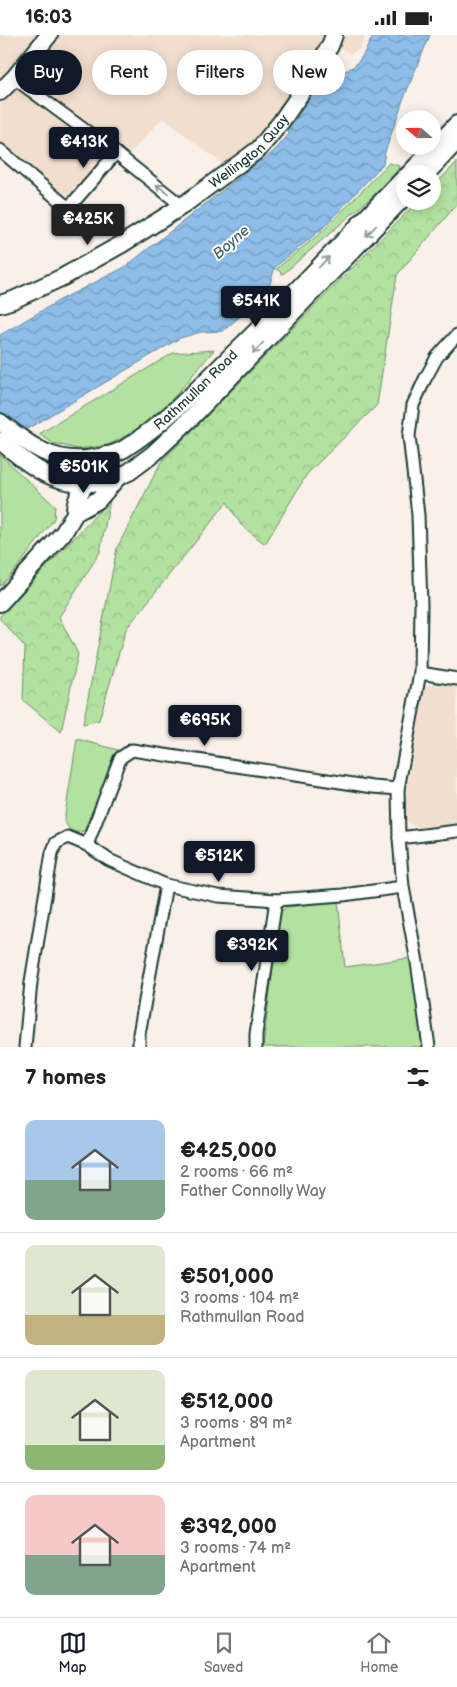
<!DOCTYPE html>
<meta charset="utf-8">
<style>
:root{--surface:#fff;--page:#f6f6f6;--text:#202124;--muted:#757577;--line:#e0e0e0;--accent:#111827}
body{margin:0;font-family:"Balsamiq Sans",sans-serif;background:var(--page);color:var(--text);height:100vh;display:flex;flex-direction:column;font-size:19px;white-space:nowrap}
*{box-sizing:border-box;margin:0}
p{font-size:16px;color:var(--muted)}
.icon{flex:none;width:28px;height:28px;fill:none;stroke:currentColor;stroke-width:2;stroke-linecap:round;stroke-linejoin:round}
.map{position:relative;height:1012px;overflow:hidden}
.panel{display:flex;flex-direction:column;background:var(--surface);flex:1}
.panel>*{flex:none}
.top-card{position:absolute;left:15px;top:15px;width:428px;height:45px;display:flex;gap:10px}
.needle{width:32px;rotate:290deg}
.buttons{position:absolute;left:396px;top:75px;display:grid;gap:10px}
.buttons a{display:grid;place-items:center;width:45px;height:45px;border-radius:50%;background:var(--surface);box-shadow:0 2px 12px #0003;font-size:25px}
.price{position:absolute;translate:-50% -42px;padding:0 11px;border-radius:5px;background:var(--accent);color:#fff;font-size:16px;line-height:32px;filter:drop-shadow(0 1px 2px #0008)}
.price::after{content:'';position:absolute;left:50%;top:30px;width:15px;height:11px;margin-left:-8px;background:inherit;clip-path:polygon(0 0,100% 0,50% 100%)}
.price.selected{background:#222;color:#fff}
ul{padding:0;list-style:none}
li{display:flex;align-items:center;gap:15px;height:125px;padding:0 25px}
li+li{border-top:1px solid var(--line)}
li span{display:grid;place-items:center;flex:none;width:140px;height:100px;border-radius:10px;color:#555}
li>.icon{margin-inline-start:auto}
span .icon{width:60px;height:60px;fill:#fffc;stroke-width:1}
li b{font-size:21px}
h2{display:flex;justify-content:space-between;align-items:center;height:60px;padding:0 25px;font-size:21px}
.pill{padding:0 18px;border-radius:22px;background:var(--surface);box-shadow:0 2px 12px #0003;font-size:18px;line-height:45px}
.pill.selected{background:var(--accent);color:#fff}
.status{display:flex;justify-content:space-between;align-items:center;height:35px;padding:0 25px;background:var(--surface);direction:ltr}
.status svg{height:14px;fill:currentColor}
.tabs{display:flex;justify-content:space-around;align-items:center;height:70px;border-top:1px solid var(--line);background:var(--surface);font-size:14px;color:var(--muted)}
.tabs a{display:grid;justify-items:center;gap:2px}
.tabs .selected{color:var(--accent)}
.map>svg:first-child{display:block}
.built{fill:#f2decf}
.green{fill:#b3e1a0;stroke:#698f6a}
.forest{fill:url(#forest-crowns);stroke:#698f6a}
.water{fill:url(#water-waves);stroke:#618aa0}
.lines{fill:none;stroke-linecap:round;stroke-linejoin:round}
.street-casing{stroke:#1f3d34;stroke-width:15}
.secondary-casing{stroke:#1f3d34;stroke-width:20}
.street{stroke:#fff;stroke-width:11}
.secondary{stroke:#fff;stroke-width:16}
.oneway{stroke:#8f9e9a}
.labels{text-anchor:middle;stroke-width:4;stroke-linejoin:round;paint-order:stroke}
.street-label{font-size:14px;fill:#1f3d34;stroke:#fff}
.water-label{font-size:15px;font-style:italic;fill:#40636a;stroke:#fff}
</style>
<div class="status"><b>16:03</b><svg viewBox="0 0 49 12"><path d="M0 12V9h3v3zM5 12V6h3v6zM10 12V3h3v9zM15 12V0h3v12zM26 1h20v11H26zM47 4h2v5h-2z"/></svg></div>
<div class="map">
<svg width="457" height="1012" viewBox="0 0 457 1012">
<defs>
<pattern id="forest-crowns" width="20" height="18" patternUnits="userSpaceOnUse" patternTransform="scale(1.25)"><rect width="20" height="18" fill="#b3e1a0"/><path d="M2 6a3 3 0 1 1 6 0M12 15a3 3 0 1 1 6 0" fill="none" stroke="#9ac28a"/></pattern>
<pattern id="water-waves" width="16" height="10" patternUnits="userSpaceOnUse" patternTransform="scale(1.25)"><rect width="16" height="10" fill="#8dbde8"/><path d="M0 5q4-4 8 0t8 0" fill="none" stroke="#739bbd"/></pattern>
</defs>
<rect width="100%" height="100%" fill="#f9f0e9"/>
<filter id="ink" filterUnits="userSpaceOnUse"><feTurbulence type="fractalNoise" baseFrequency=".02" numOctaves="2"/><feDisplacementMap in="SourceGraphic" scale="10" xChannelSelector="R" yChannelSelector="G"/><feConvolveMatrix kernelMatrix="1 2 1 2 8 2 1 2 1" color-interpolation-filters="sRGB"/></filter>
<g filter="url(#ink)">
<g class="built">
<path d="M 0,0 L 366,0 L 360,14 L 350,19 L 328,6 L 258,104 L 225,131 L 163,83 L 130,118 L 119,110 L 64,165 L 0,109 Z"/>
<path d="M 436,649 L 457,652 L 457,791 L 418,792 L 410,789 L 405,784 L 405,770 L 423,655 L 426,651 Z"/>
</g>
<g class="green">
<path d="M 389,128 L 400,131 L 398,139 L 283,239 L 276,234 L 323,196 Z"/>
<path d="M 214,315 L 159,380 L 134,397 L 108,410 L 79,414 L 54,409 L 39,399 L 173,318 Z"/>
<path d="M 0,420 L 55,471 L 54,484 L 17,533 L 0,551 Z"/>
<path d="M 77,704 L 118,715 L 84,796 L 72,798 L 64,786 Z"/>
<path d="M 338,866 L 345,932 L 411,923 L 423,1012 L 263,1012 L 280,877 L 287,872 Z"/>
</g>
<g class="forest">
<path d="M 457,127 L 457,169 L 397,240 L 377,370 L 307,439 L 265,509 L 241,490 L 227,467 L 126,594 L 99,685 L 83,689 L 117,513 L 161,427 L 418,166 L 432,166 L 433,152 Z"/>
<path d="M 110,465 L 100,517 L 59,582 L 78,619 L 61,697 L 23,665 L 25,612 L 0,584 L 0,581 Z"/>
</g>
<path class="water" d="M 373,0 L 430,0 L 403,65 L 385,117 L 383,129 L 322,194 L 275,232 L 269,252 L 257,267 L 223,296 L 201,297 L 180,303 L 0,410 L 0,300 L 60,265 L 125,232 L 261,125 L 263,126 L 277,113 L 289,99 L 288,96 L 328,35 C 354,44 364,19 373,0 Z"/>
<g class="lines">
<defs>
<g id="street">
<path d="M 14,43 L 116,118 L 182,171"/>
<path d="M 0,115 L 66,171 L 72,169 L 116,118"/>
<path d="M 420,638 L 457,644"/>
<path d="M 399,803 L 457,796"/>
<path d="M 87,810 L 120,723 L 132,715 L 373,752 L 398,754"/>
<path d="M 25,1012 L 31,947 L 52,818 L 56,808 L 68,802 L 87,810 L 109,825 L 166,850 L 218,861 L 276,865 L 343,860 L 403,852"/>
<path d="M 139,1012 L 139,999 L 166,850"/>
<path d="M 256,1012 L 256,999 L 276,865"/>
<path d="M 429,1012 L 417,927 L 403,852 L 399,803 L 398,754 L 420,638 L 421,570 L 418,480 L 409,401 L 413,370 L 425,344 L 437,322 L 457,300"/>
</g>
<g id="secondary">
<path d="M 0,57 L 14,43 L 49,0"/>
<path d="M 409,139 L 457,89"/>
<path d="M 426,139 L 457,106"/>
<path id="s1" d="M 0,269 L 13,265 L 63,242 L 122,209 L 182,171 L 259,114 L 281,87 L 301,58 L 330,11 L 334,0"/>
<path id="s2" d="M 0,387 C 28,409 53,430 92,423 C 102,422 115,419 124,414 C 165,388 199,353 233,319 C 292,262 348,201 405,142"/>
<path d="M 0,406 C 14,417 28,430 44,438 C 66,449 96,452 118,442"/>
<path d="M 75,478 C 74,457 93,441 106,427 L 106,420"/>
<path d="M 0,568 L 64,497 L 75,478 L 98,465 L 118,442 L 129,437 L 153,419 L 194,380 L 405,161"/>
</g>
</defs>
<use href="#street" class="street-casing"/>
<use href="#secondary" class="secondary-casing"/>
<use href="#street" class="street"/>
<use href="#secondary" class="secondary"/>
</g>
<defs><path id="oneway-shaft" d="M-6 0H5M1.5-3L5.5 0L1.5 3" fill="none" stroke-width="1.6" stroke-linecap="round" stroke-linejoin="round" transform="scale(1.25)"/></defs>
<g class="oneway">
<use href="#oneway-shaft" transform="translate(162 154) rotate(-143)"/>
<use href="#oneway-shaft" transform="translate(371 196) rotate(134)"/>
<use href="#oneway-shaft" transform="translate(324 227) rotate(-46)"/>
<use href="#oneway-shaft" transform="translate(258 313) rotate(134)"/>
</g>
</g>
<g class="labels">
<g class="street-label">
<text dy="5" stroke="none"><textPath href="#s1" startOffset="294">Wellington Quay</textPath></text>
<text dy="5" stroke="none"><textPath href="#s2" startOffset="229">Rathmullan Road</textPath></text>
</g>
<g class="water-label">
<text transform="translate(231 207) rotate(-41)" y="5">Boyne</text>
</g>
</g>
</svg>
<div class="buttons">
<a><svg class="needle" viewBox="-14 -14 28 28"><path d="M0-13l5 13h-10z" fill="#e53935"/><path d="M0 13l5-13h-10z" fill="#757577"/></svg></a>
<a><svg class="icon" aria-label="layers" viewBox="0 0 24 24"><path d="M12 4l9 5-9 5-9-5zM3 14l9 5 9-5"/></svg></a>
</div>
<b class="price" style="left:84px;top:134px">€413K</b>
<b class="price selected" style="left:88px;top:211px">€425K</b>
<b class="price" style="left:256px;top:293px">€541K</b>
<b class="price" style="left:84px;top:459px">€501K</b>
<b class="price" style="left:205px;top:712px">€695K</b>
<b class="price" style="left:219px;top:848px">€512K</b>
<b class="price" style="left:252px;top:937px">€392K</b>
<div class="top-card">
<a class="pill selected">Buy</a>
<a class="pill">Rent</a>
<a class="pill">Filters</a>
<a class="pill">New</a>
</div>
</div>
<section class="panel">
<h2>7 homes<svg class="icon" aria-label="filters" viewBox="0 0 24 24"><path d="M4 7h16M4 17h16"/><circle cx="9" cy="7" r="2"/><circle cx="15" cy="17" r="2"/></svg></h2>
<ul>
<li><span style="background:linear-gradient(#a9c7e8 60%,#7fa58c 0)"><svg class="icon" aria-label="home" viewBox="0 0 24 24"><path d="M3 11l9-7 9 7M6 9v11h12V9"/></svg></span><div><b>€425,000</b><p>2 rooms · 66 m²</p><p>Father Connolly Way</p></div></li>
<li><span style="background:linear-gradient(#dfe7d0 70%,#c2b280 0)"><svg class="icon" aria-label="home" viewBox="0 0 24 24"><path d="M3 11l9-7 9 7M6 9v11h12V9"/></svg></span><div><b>€501,000</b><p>3 rooms · 104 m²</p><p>Rathmullan Road</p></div></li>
<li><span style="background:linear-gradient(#dfe7d0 75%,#8fb573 0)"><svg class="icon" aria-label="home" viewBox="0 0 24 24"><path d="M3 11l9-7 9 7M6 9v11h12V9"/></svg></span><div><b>€512,000</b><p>3 rooms · 89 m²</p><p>Apartment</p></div></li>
<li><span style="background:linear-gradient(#f6c9c9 60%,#7fa58c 0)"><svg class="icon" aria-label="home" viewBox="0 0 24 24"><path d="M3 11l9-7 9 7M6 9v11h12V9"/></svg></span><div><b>€392,000</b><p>3 rooms · 74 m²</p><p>Apartment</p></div></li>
</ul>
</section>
<nav class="tabs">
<a class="selected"><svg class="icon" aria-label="map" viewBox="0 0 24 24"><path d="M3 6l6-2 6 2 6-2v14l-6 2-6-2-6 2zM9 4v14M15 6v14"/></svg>Map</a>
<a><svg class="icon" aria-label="saved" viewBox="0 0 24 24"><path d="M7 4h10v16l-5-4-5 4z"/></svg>Saved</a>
<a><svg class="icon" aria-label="home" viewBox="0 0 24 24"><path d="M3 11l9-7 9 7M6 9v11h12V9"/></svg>Home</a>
</nav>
